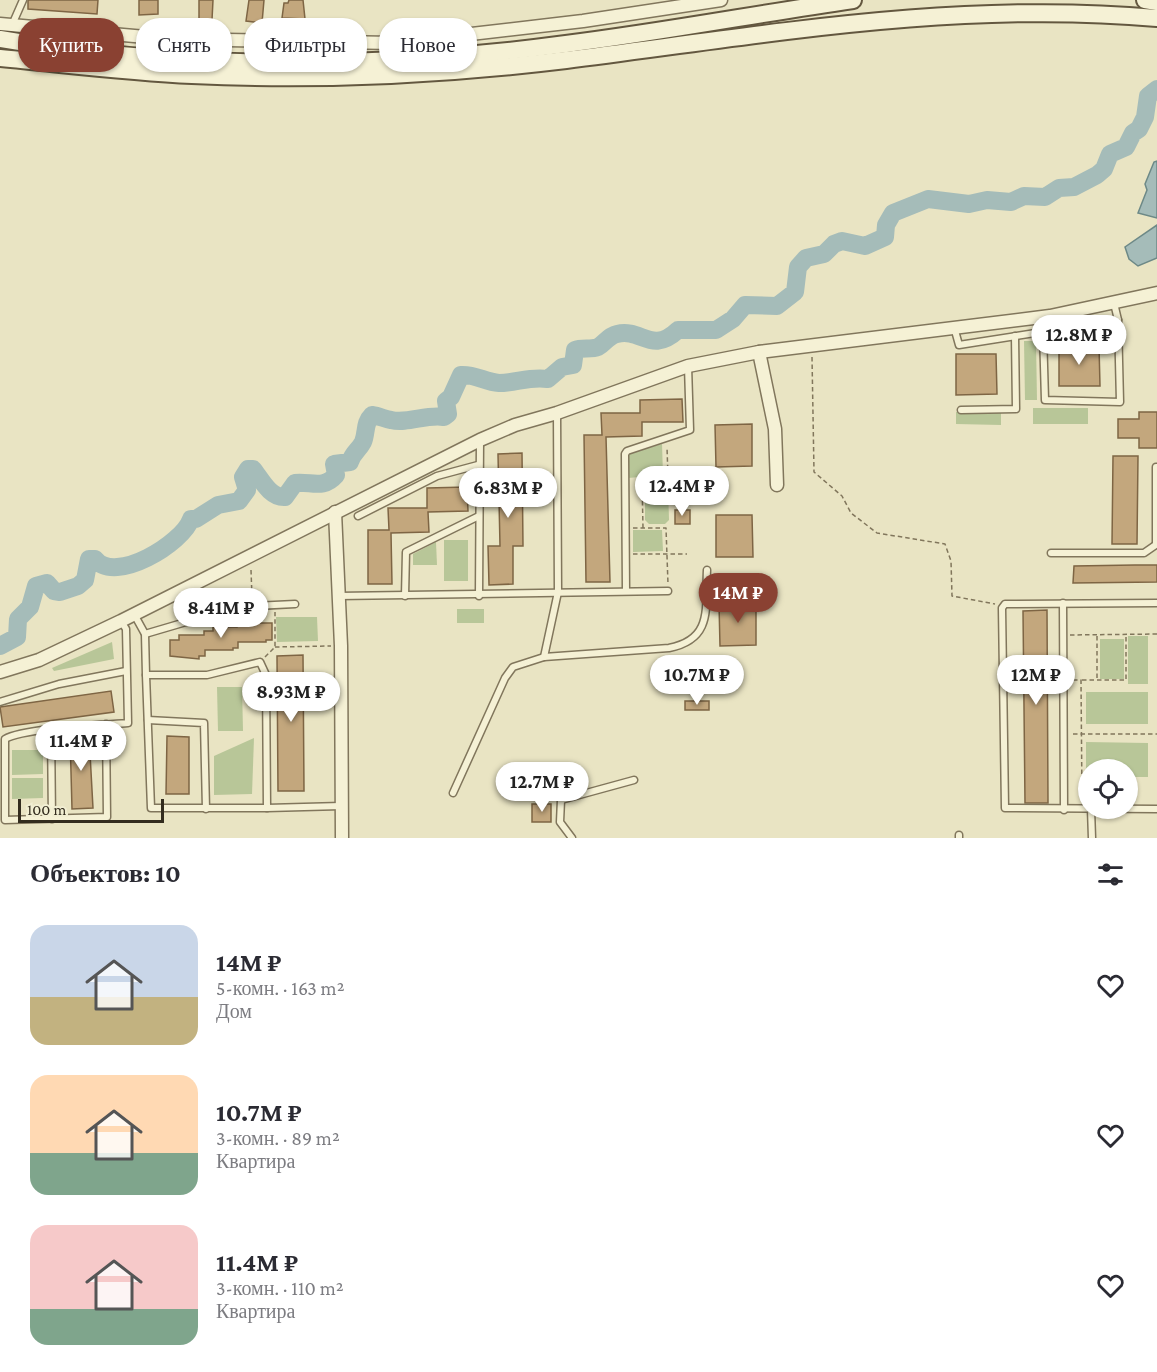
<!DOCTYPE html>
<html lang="ru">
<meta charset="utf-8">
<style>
:root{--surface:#fff;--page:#f7f7f7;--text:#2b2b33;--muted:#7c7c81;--accent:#8a4132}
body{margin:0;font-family:"Crimson Pro",serif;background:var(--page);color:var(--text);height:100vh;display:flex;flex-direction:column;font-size:22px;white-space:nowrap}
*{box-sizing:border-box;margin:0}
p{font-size:20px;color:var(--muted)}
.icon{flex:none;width:33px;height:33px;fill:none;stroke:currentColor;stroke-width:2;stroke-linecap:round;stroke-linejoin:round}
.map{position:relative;height:838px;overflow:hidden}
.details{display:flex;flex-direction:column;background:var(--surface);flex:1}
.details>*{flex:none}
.banner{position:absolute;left:18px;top:18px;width:600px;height:54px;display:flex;gap:12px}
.tools{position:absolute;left:1078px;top:759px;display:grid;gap:12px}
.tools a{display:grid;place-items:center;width:60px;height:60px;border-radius:50%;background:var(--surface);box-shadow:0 2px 4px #0004;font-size:30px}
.scale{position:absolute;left:18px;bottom:15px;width:146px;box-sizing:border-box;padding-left:6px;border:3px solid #332c1e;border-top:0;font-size:16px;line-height:21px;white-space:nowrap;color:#332c1e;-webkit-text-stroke:4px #f1eed2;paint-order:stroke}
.price{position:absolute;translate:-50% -51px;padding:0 14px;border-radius:21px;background:#fff;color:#222;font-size:20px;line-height:39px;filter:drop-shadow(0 2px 3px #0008)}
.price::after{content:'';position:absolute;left:50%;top:36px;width:18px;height:14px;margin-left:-9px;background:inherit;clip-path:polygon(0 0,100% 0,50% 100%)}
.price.selected{background:var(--accent);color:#fff}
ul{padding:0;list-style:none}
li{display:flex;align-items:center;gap:18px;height:150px;padding:0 30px}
li span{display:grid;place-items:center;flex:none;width:168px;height:120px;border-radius:18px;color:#555}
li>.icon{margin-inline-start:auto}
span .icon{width:72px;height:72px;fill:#fffc;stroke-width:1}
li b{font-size:26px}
h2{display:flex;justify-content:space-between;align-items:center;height:72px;padding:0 30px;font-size:26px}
.pill{padding:0 21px;border-radius:24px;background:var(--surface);box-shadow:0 2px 4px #0004;font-size:21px;line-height:54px}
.pill.selected{background:var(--accent);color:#fff}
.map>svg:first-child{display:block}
.green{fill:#b8c698}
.water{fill:#a5bcb9;stroke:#6d8987;stroke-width:1.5}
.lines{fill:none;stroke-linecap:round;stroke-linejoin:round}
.river{stroke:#a5bcb9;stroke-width:18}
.building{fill:#c3a77d;stroke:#7e6544;stroke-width:1.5}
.service-casing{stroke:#81765c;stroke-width:9}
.minor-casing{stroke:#81765c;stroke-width:15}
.secondary-casing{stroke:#63573f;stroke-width:20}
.path{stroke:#81765c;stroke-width:1.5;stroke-dasharray:4.5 3;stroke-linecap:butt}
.service{stroke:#f5f1d5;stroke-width:6}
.minor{stroke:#f5f1d5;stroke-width:12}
.secondary{stroke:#f5f1d5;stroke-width:16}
</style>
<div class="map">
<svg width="1157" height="838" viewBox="0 0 1157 838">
<rect width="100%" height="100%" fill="#e9e4c3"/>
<g class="green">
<path d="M 1024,341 L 1036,341 L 1037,400 L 1025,400 Z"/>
<rect x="1033" y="408" width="55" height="16"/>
<path d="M 956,412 L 1001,413 L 1001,425 L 956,424 Z"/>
<path d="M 662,444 L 663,475 L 628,478 L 628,454 Z"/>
<path d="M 649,481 L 664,481 L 668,485 L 669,520 L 665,524 L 649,524 L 645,520 L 645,486 Z"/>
<path d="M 633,530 L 662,530 L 663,551 L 633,552 Z"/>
<rect x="444" y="540" width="24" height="41"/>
<path d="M 436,542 L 437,565 L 413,565 L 413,554 Z"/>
<rect x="457" y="609" width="27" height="14"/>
<path d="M 276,617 L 317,617 L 318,641 L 277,642 Z"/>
<rect x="1128" y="636" width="20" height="48"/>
<rect x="1100" y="639" width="24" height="40"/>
<path d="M 112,642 L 114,659 L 54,671 L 52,668 Z"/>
<path d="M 217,687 L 242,687 L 243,731 L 218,731 Z"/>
<rect x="1086" y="692" width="62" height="32"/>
<path d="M 254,738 L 252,794 L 214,795 L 214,756 Z"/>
<path d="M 1086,742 L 1148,743 L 1148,777 L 1128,777 L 1128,770 L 1089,770 L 1089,777 L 1086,777 Z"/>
<path d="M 12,750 L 43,750 L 43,774 L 12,775 Z"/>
<path d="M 43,778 L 43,798 L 12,799 L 12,778 Z"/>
</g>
<g class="water">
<path d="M 1157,161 L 1157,218 L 1138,213 L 1147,190 L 1145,184 L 1154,162 Z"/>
<path d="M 1157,225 L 1157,258 L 1138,266 L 1129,259 L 1125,247 Z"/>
</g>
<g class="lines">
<path class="river" d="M 0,646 L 17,637 L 18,619 L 30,607 L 36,586 L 47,583 L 54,591 L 60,592 L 78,586 L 85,580 L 89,559 L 95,559 C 115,585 183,543 191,519 L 196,519 L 218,505 L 239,501 L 247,490 L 243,477 L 248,469 L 253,469 C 261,479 270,498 285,497 L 295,483 C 311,481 323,490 336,475 L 334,464 L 350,462 C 353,452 359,450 363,442 C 367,432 364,423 372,415 C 379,416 385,419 391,420 C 408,424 426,414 444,417 L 448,414 L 446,401 L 451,397 L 461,375 C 475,374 485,382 499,383 C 516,383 530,376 548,379 L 562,367 L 573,365 L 575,350 C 582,347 591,350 598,347 C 605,343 608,336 617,334 C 642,328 651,355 678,330 L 716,330 L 733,319 L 745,305 L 777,306 L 795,292 L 798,267 L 806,258 L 824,254 L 834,244 L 842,241 L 865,246 L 885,237 L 886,225 L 893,213 L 928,199 L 969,204 L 987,200 L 1011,202 L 1024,196 L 1045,197 L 1059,188 L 1074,187 L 1097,175 L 1104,169 L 1110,154 L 1126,147 L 1133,133 L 1139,129 L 1145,117 L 1148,96 L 1157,89"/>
</g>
<g class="building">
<path d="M 28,0 L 98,0 L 97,14 L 28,9 Z"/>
<path d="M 139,0 L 158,0 L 158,14 L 139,15 Z"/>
<path d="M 199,0 L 213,0 L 212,20 L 199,20 Z"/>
<path d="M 249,0 L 264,0 L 262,23 L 246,21 Z"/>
<path d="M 289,0 L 303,0 L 305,19 L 282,18 L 284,3 L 288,3 Z"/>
<path d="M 1059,346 L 1099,346 L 1100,386 L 1059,386 Z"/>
<path d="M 956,354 L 996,354 L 997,394 L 956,395 Z"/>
<path d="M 682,399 L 683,422 L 642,422 L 642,436 L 606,437 L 610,582 L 586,582 L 584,435 L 602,435 L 601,413 L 640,413 L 640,400 Z"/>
<path d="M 1139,412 L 1157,412 L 1157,448 L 1139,448 L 1139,438 L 1118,438 L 1118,419 L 1139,419 Z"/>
<path d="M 752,424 L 752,466 L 716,467 L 715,425 Z"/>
<path d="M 522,453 L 523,546 L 513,546 L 513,584 L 489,585 L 488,546 L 500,546 L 498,454 Z"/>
<path d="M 1113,456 L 1138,456 L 1137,544 L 1112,544 Z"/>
<path d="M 467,487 L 468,511 L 428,512 L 429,532 L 391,533 L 392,584 L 368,584 L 368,530 L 389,530 L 388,508 L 427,508 L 427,488 Z"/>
<rect x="675" y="510" width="15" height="14"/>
<path d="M 716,515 L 752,515 L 753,557 L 716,557 Z"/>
<path d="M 1135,565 L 1157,565 L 1157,582 L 1073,583 L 1074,566 Z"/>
<path d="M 756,603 L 756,645 L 720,646 L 719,604 Z"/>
<path d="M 1047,610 L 1048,803 L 1025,803 L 1023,611 Z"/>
<path d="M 246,619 L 257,619 L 257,623 L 272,623 L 272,640 L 266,640 L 266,642 L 238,642 L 238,648 L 233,648 L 233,650 L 205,650 L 205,656 L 199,656 L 199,659 L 170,656 L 170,640 L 179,640 L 179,635 L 204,635 L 204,631 L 213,631 L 213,627 L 237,627 L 237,623 L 246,623 Z"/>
<path d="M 303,655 L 304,791 L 278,791 L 277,656 Z"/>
<path d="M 111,691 L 114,712 L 3,727 L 0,707 Z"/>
<rect x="685" y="701" width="24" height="9"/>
<path d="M 70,735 L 89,735 L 93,808 L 72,809 Z"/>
<path d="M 167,736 L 189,737 L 189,794 L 166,794 Z"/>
<rect x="532" y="804" width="19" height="18"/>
</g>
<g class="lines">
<defs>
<g id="service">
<path d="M 12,25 L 23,0"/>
<path d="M 954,327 L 959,345 L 1118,320"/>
<path d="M 1043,332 L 1045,400 L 1120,402 L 1118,320 L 1114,303"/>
<path d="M 961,410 L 1016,409 L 1015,336"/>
<path d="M 1156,467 L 1156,544"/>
<path d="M 358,516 L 437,476 L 478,465"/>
<path d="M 1051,553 L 1144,553 L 1157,544"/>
<path d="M 626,591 L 625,454 L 627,451 L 690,430 L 688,366"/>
<path d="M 338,596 L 668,591"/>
<path d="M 405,596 L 406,552 L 479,516"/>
<path d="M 479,596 L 480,441"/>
<path d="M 1063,603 L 1064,810"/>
<path d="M 1157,603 L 1005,604 L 1002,608 L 1005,808 L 1157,809"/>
<path d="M 134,614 L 145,634 L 146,675 L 207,675 L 260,662 L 266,675 L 267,808 L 341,806"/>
<path d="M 145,634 L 237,607 L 295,604"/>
<path d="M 544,657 L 558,592 L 557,413"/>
<path d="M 146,675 L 151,808 L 267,808"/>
<path d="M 0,702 L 59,684 L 126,671"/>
<path d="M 148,720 L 204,723 L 206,809"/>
<path d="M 106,724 L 107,817 L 5,820 L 5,739 C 23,728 103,725 128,723 L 126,629 L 121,621"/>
<path d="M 51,729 L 52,819"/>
<path d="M 453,793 L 505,678 L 513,667 L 544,657 L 669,648 C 714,639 705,607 707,570"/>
<path d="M 1091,809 L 1092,838"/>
<path d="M 959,835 L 959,838"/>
<path d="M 572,838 L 560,822 L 561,800 L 634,780"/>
</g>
<g id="minor">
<path d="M 0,24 L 168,39 L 393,43 L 583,21 L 721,0"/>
<path d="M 759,352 L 775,429 L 777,485"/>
<path d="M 335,512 L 341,646 L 342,838"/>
<path d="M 0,672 L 39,660 L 121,621 L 480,440 L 515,425 L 557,413 L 688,366 L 759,352 L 1050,316 L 1157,293"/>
</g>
<g id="secondary">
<path d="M 1145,0 L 1157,2"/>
<path d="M 0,39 C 185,71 380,69 566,44 C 662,32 757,14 853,0"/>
<path d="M 0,58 C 64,64 128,72 192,75 C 317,81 442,75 566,60 C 764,35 957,0 1157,18"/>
</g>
</defs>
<use href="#service" class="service-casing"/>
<use href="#minor" class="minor-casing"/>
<use href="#secondary" class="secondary-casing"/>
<g class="path">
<path d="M 812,357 L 814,472 L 842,496 L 851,513 L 877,533 L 945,544 L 951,561 L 952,596 L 995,604"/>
<path d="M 633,528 L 666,528 L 668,584"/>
<path d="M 643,528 L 642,481 L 646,477 L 668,477 L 667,447"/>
<path d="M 633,554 L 687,554"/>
<path d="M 251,570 L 252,597"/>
<path d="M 1070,635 L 1157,634"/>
<path d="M 1097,636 L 1097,680"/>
<path d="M 275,647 L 331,646"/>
<path d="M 265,657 L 275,647 L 275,612"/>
<path d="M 1073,680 L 1081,680 L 1082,800"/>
<path d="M 1082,680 L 1126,680 L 1126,635"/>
<path d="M 1073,734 L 1157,734"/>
</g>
<use href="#service" class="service"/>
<use href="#minor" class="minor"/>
<use href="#secondary" class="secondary"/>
</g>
</svg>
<div class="tools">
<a><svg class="icon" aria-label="locate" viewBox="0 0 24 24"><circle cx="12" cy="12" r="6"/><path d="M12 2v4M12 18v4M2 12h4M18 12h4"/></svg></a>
</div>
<div class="scale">100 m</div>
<b class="price" style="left:1079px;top:366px">12.8M ₽</b>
<b class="price" style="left:682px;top:517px">12.4M ₽</b>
<b class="price" style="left:508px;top:519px">6.83M ₽</b>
<b class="price selected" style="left:738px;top:624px">14M ₽</b>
<b class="price" style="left:221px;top:639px">8.41M ₽</b>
<b class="price" style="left:697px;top:706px">10.7M ₽</b>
<b class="price" style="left:1036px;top:706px">12M ₽</b>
<b class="price" style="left:291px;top:723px">8.93M ₽</b>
<b class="price" style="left:81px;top:772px">11.4M ₽</b>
<b class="price" style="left:542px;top:813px">12.7M ₽</b>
<div class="banner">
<a class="pill selected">Купить</a>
<a class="pill">Снять</a>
<a class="pill">Фильтры</a>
<a class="pill">Новое</a>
</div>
</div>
<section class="details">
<h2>Объектов: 10<svg class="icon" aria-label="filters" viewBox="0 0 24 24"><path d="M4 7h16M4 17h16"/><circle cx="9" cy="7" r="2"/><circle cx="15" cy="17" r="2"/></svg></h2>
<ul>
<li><span style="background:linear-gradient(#c9d6e8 60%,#c2b280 0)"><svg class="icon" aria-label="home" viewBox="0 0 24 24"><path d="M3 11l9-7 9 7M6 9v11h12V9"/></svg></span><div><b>14M ₽</b><p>5-комн. · 163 m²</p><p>Дом</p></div><svg class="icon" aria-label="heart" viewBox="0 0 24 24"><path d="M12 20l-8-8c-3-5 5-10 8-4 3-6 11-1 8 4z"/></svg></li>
<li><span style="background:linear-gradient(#ffd9b3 65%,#7fa58c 0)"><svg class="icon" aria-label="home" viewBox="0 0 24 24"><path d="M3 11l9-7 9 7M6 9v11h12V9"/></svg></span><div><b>10.7M ₽</b><p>3-комн. · 89 m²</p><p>Квартира</p></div><svg class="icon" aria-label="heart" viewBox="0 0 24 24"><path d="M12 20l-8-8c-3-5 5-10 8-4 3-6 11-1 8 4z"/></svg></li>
<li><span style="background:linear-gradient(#f6c9c9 70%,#7fa58c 0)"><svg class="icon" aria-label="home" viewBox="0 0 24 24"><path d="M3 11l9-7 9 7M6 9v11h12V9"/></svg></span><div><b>11.4M ₽</b><p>3-комн. · 110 m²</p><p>Квартира</p></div><svg class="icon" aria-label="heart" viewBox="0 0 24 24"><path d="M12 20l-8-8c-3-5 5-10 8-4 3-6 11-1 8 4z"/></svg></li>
</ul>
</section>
